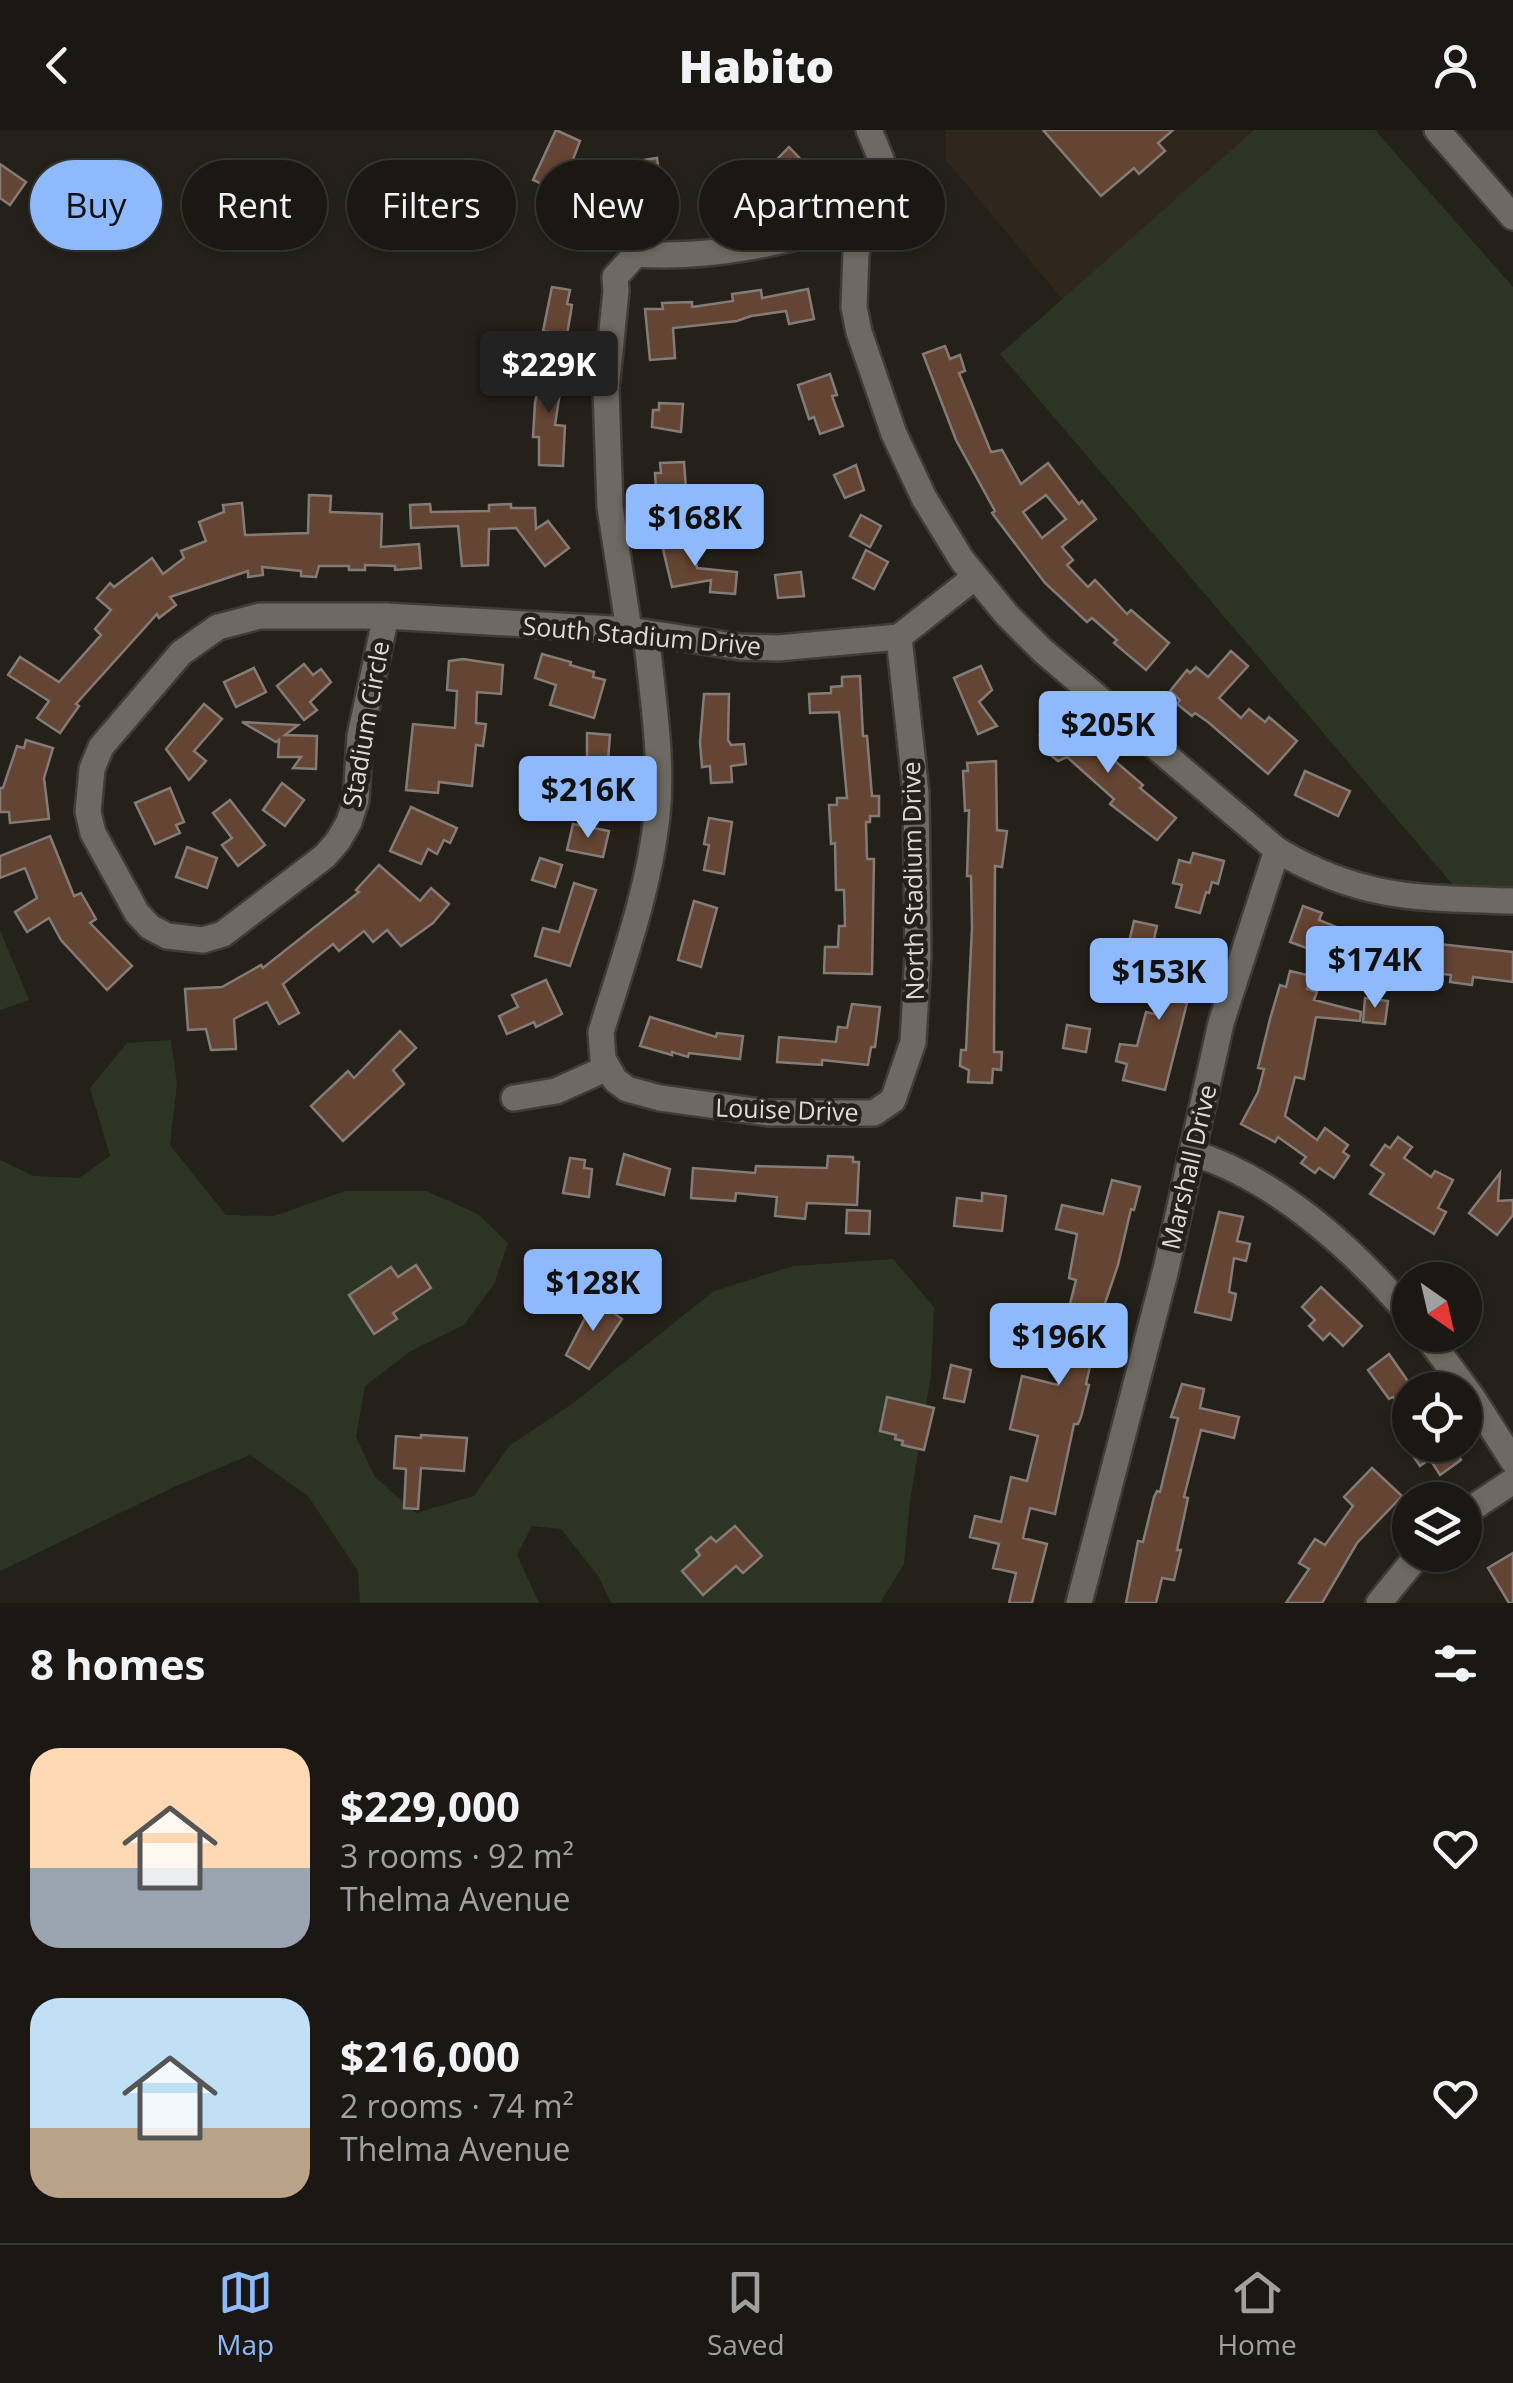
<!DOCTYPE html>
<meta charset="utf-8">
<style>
:root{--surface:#1b1814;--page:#282522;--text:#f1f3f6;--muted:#a0a0a0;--line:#393734;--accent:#8eb9fc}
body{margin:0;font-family:"Open Sans",sans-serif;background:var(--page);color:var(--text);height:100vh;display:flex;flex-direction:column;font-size:38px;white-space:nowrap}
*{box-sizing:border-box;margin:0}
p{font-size:32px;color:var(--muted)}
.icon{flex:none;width:55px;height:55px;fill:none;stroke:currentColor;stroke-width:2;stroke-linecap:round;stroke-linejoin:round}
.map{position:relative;height:1473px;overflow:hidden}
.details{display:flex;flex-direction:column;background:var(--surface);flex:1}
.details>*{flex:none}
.hud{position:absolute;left:30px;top:30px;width:1000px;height:90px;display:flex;gap:20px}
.needle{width:65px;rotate:146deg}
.buttons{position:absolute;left:1392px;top:1132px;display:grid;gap:20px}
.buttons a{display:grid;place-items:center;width:90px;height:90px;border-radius:50%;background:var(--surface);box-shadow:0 2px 8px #0004,0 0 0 2px var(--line);font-size:50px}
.price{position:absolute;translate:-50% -85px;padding:0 22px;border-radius:10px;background:var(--accent);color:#111;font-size:32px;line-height:65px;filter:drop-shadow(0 2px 5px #0008)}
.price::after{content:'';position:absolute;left:50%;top:60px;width:30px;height:22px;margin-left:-15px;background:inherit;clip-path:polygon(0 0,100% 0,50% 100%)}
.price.selected{background:#222;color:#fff}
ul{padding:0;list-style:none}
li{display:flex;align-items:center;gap:30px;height:250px;padding:0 30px}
li span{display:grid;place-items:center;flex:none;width:280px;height:200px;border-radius:30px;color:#555}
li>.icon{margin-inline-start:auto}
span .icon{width:120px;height:120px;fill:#fffc;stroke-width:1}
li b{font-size:42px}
h2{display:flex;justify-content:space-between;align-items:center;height:120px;padding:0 30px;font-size:42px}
.pill{padding:0 35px;border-radius:45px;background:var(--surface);box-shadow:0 2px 8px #0004,0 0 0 2px var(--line);font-size:35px;line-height:90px}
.pill.selected{background:var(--accent);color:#111}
header{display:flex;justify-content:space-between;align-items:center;height:130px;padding:0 30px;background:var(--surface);font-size:45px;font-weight:800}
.menu{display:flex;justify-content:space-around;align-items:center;height:140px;border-top:2px solid var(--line);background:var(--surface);font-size:28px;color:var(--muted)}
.menu a{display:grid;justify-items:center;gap:5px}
.menu .selected{color:var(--accent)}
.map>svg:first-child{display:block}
.built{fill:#2f271c}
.green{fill:#2c3523}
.building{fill:#644433;stroke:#847b77;stroke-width:2.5;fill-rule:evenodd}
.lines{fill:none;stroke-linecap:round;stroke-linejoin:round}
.minor-casing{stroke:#3f3c38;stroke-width:30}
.minor{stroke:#6e6962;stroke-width:25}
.labels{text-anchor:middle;stroke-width:9;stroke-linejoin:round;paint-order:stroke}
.street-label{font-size:25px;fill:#dfdcd8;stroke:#24201a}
</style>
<header><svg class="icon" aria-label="back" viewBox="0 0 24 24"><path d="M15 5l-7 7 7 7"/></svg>Habito<svg class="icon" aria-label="person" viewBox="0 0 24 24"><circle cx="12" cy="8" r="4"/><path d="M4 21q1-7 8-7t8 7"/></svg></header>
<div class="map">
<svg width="1513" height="1473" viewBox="0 0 1513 1473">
<rect width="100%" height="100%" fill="#24201a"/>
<path class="built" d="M 946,0 L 1254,0 L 1063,170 L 946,30 Z"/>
<g class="green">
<path d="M 1254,0 L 1375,0 L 1513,157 L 1513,773 L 1465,769 L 1000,224 Z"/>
<path d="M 0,800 L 29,870 L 0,880 Z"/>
<path d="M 171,910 L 177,954 L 170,1015 L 226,1085 L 274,1086 L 345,1061 L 426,1061 L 478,1084 L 508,1113 L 494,1154 L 464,1195 L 411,1221 L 365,1256 L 356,1307 L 375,1347 L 416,1383 L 474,1366 L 509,1316 L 572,1274 L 714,1161 L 793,1136 L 893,1129 L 934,1177 L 931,1245 L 910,1371 L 904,1434 L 880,1473 L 611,1473 L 599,1447 L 561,1399 L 532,1396 L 517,1425 L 539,1473 L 360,1473 L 358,1441 L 308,1366 L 250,1325 L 174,1357 L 0,1441 L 0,1030 L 34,1046 L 79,1048 L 110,1026 L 90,958 L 127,913 Z"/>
</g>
<g class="building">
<path d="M 556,0 L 580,11 L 564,53 L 562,51 L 557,61 L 533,50 Z"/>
<path d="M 1043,0 L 1173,0 L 1158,13 L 1165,21 L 1139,44 L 1134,38 L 1101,66 Z"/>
<path d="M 789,17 L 809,38 L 793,53 L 799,60 L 786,72 L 772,69 L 755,52 Z"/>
<path d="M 657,28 L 664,83 L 637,87 L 628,43 L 631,42 L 630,32 Z"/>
<path d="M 0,34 L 26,52 L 10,75 L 0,68 Z"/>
<path d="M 552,157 L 570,160 L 567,174 L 572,175 L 567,205 L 543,201 Z"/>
<path d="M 808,159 L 814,189 L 789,194 L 786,181 L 751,186 L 737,191 L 673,198 L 675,228 L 650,230 L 645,179 L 663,179 L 662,173 L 692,172 L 692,177 L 733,171 L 732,164 L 761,160 L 762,168 Z"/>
<path d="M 945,216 L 950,229 L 960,225 L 965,241 L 959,243 L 991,322 L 1002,320 L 1021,354 L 1048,333 L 1079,374 L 1082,371 L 1096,389 L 1062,417 L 1073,430 L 1067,435 L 1088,457 L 1095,450 L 1127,484 L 1131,480 L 1169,513 L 1146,540 L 1114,513 L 1117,510 L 1092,488 L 1087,492 L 1045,453 L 992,383 L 995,381 L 956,310 L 923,224 ZM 1046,365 L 1066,389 L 1042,408 L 1023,382 Z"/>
<path d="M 543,232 L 564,236 L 555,295 L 565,296 L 563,336 L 539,335 L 539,307 L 533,307 L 535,273 Z"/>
<path d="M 830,244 L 837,265 L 832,266 L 843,296 L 820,304 L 814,287 L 809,289 L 798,255 Z"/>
<path d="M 659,273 L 683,274 L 681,302 L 652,297 L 653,280 L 659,280 Z"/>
<path d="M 684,332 L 686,359 L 656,360 L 655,343 L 661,343 L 660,333 Z"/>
<path d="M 856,335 L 864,360 L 845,368 L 834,345 Z"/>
<path d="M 309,365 L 331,366 L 330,382 L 382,384 L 381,417 L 419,414 L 421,438 L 395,440 L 395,436 L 365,435 L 365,440 L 349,440 L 349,436 L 319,436 L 316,447 L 301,446 L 301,441 L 262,437 L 263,445 L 248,447 L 248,441 L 170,467 L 176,475 L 159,488 L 157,484 L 76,574 L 79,576 L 60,603 L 37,588 L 49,571 L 8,545 L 20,527 L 59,552 L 101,505 L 95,499 L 111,480 L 97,468 L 110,453 L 114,457 L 152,428 L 163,444 L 184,428 L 181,421 L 206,411 L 199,392 L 224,382 L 223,375 L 242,373 L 245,405 L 308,403 Z"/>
<path d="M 430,374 L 431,382 L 489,381 L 489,375 L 511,374 L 511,378 L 535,378 L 536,399 L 548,391 L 569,418 L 545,436 L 516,398 L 489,399 L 488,435 L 462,436 L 458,396 L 411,398 L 410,375 Z"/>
<path d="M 861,385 L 881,396 L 870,417 L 850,406 Z"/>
<path d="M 686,410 L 692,411 L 697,438 L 737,442 L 735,464 L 710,462 L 711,450 L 672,457 L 662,415 Z"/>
<path d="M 866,420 L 888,432 L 874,459 L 853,448 Z"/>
<path d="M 801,442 L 804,466 L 778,468 L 775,445 Z"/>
<path d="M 1231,521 L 1248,536 L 1219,568 L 1241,588 L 1249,579 L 1265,592 L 1269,587 L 1297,611 L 1268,644 L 1208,592 L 1195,583 L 1192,586 L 1177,574 L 1180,570 L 1170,561 L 1187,540 L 1190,543 L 1196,537 L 1208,547 Z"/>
<path d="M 542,524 L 571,532 L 570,535 L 594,542 L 593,547 L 605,550 L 594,588 L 550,575 L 556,555 L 535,548 Z"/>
<path d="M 463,529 L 503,535 L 501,564 L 477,562 L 476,593 L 486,594 L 483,616 L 476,615 L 472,656 L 439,652 L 438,663 L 406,660 L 413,594 L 455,598 L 457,561 L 447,560 L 449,531 Z"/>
<path d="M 304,534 L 313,545 L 321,539 L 331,552 L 310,572 L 317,580 L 304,590 L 277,556 Z"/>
<path d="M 981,536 L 992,560 L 979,572 L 997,596 L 978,604 L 954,548 Z"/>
<path d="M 254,538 L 266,562 L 236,577 L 224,552 Z"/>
<path d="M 860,546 L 863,606 L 867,606 L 872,666 L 879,666 L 879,686 L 870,686 L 870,692 L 866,692 L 867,729 L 874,729 L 872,844 L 824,843 L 825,817 L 838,817 L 839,796 L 845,796 L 844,760 L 836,760 L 835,713 L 831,714 L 829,675 L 837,675 L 837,668 L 847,668 L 839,582 L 810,583 L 809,564 L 831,563 L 831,557 L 842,556 L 842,547 Z"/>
<path d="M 704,564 L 729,564 L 728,610 L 731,615 L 744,614 L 746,634 L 731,636 L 732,652 L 711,653 L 710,636 L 702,637 L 700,612 Z"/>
<path d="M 204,574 L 222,589 L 194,621 L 206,631 L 189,650 L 166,619 Z"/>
<path d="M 1059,583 L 1143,655 L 1140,658 L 1176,688 L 1157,710 L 1110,674 L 1114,669 L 1067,627 L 1058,631 L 1048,623 L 1054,616 L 1040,605 Z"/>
<path d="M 242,592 L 298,595 L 285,605 L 317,606 L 316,639 L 293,638 L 301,627 L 278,627 L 279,610 L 276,612 Z"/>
<path d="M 587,603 L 610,605 L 608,631 L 612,632 L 611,660 L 587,659 Z"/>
<path d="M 26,610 L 53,618 L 44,648 L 49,689 L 10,693 L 9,682 L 0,682 L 0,658 L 3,658 L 17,616 L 24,618 Z"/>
<path d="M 996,631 L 997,700 L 1007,701 L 1002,737 L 995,736 L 994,922 L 1002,922 L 1001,940 L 993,939 L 992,953 L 968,952 L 969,940 L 960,936 L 961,920 L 966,920 L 972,798 L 971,746 L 967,746 L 969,680 L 965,681 L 963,641 L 968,641 L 967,633 Z"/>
<path d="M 1305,641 L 1350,661 L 1338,686 L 1295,665 Z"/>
<path d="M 282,653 L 304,670 L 285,696 L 263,680 Z"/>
<path d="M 170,658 L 184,692 L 176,695 L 180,703 L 155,714 L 135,673 Z"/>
<path d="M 230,670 L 265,715 L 238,736 L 222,715 L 232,708 L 213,683 Z"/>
<path d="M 411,677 L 457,698 L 450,713 L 444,710 L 437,724 L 428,719 L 421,734 L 390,721 Z"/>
<path d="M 709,688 L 732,692 L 724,744 L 704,740 L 709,715 L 704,714 Z"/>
<path d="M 573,694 L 609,701 L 603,727 L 567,720 Z"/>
<path d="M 50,706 L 74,766 L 81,763 L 96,789 L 90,793 L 132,836 L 107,860 L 61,810 L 49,788 L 27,802 L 15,782 L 37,768 L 25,738 L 0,748 L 0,726 Z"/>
<path d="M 187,717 L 217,728 L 207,758 L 176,747 Z"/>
<path d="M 1193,723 L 1224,731 L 1218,754 L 1212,752 L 1209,763 L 1206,762 L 1200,783 L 1176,777 L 1182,755 L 1173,753 L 1179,730 L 1190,733 Z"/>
<path d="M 540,728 L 562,735 L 555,757 L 532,750 Z"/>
<path d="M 379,735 L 420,771 L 431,758 L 449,774 L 433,793 L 401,816 L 387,800 L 373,812 L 364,801 L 339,821 L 333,814 L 283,854 L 299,883 L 279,894 L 267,872 L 234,889 L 236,919 L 211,920 L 206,899 L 188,900 L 185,859 L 222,857 L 261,835 L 263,838 L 359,762 L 356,760 Z"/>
<path d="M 574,753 L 596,760 L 570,836 L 535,826 L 543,798 L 559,802 Z"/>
<path d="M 694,771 L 717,778 L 701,837 L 678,830 Z"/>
<path d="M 1303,776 L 1322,783 L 1319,790 L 1361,807 L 1351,830 L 1312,814 L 1309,819 L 1290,812 Z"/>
<path d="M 1134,791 L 1157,796 L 1152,818 L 1129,812 Z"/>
<path d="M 1383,808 L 1513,822 L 1513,852 L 1473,847 L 1472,855 L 1450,852 L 1451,845 L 1415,840 L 1413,855 L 1377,840 Z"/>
<path d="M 1154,812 L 1191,821 L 1179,871 L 1187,873 L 1165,960 L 1123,950 L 1127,934 L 1116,931 L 1120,914 L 1137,916 L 1146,882 L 1159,885 L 1168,853 L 1157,850 L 1160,839 L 1148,836 Z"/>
<path d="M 1290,841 L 1311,846 L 1307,859 L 1317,862 L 1314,870 L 1361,882 L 1360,891 L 1316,887 L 1304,949 L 1295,947 L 1285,986 L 1317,1010 L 1325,998 L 1348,1015 L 1343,1022 L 1349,1026 L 1334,1048 L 1319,1038 L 1315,1043 L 1301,1033 L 1306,1027 L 1278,1007 L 1275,1012 L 1241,994 L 1258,962 L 1264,939 L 1258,938 L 1270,889 L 1280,855 L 1286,857 Z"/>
<path d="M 546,850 L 562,884 L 536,897 L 534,892 L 507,904 L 499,886 L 518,877 L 512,865 Z"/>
<path d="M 1365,868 L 1388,871 L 1385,894 L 1363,892 Z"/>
<path d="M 852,874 L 880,877 L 875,917 L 871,917 L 868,935 L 822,930 L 822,935 L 777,932 L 779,907 L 836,912 L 838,897 L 847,898 Z"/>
<path d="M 650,887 L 716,907 L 717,903 L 743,906 L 740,929 L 689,923 L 688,927 L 672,922 L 672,925 L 640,916 Z"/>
<path d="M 1067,895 L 1090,899 L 1086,922 L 1063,918 Z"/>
<path d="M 400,901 L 416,918 L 393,940 L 404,954 L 343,1011 L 311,976 L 348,941 L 354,948 Z"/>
<path d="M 1398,1007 L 1412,1017 L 1404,1028 L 1431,1047 L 1435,1041 L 1453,1050 L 1438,1078 L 1446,1082 L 1434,1104 L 1370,1064 L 1384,1044 L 1371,1035 L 1385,1015 L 1390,1018 Z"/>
<path d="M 624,1024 L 670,1039 L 664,1065 L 617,1054 Z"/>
<path d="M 828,1026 L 853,1027 L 853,1032 L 859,1032 L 857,1075 L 807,1073 L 805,1089 L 775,1086 L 777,1067 L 736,1063 L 735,1071 L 691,1068 L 693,1038 L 755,1043 L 756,1036 L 827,1038 Z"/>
<path d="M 570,1028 L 585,1030 L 584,1038 L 592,1039 L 589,1067 L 563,1063 Z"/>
<path d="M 1500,1043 L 1498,1071 L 1513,1070 L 1513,1085 L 1497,1105 L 1469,1083 Z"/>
<path d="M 1112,1050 L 1140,1057 L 1134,1080 L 1131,1079 L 1118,1135 L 1103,1179 L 1086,1254 L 1089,1255 L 1081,1287 L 1078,1294 L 1074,1294 L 1055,1384 L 1030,1378 L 1023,1408 L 1047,1414 L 1032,1473 L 1009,1473 L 1016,1443 L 993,1438 L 999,1414 L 970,1407 L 975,1386 L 1001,1392 L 1011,1347 L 1027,1351 L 1038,1306 L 1010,1299 L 1022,1246 L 1058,1255 L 1061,1248 L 1071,1206 L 1039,1199 L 1044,1181 L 1067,1186 L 1076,1150 L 1069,1148 L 1077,1104 L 1056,1099 L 1062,1075 L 1103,1084 Z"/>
<path d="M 982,1063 L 1006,1066 L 1002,1101 L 954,1096 L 957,1068 L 982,1071 Z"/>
<path d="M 847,1080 L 870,1081 L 869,1104 L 846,1103 Z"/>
<path d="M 1219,1082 L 1243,1087 L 1237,1111 L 1250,1114 L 1246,1131 L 1234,1128 L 1229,1162 L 1236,1164 L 1231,1190 L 1195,1182 Z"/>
<path d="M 416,1135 L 431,1158 L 393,1183 L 397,1189 L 374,1204 L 349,1165 L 391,1137 L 398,1147 Z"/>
<path d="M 1321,1157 L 1362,1196 L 1343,1216 L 1330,1203 L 1323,1210 L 1309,1196 L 1315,1190 L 1302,1177 Z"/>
<path d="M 595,1169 L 622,1189 L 589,1239 L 566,1225 Z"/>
<path d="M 1389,1224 L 1414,1260 L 1410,1260 L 1410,1266 L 1399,1275 L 1393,1267 L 1389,1269 L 1368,1240 Z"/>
<path d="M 951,1235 L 971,1240 L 964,1272 L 944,1268 Z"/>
<path d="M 1182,1254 L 1204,1259 L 1200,1278 L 1239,1287 L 1234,1308 L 1201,1300 L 1184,1367 L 1188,1368 L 1177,1420 L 1181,1420 L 1174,1450 L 1162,1448 L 1156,1473 L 1126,1473 L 1138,1411 L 1143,1412 L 1154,1367 L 1157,1361 L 1160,1362 L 1178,1288 L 1171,1287 Z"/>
<path d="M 887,1267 L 934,1278 L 924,1320 L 902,1315 L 903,1311 L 895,1309 L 896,1305 L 880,1301 Z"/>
<path d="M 421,1305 L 467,1308 L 464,1341 L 421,1338 L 418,1379 L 404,1378 L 406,1339 L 394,1338 L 396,1306 L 421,1308 Z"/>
<path d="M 1419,1315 L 1451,1315 L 1461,1330 L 1440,1345 L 1430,1329 L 1420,1336 L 1410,1321 Z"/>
<path d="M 1372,1338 L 1402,1366 L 1357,1413 L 1322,1473 L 1286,1473 L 1309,1439 L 1299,1433 L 1315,1409 L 1325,1415 L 1353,1376 L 1344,1367 Z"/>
<path d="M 735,1396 L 762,1426 L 743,1443 L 736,1436 L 703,1465 L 682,1441 L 700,1425 L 696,1420 L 711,1407 L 716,1412 Z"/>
<path d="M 1513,1423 L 1513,1473 L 1509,1473 L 1488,1438 Z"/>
</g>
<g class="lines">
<defs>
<g id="minor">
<path d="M 869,0 L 881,29 L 881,49 L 856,123 L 854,177 L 859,202 L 894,304 L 924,368 L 962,430 L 1007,485 L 1043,521 L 1277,720 C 1361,770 1419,768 1513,771"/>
<path d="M 1437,0 L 1513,87"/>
<path d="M 260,486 L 386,486 L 360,606 L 356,670 L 349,692 L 338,711 L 325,726 L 223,804 L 203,810 L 167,806 L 150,797 L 137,783 L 93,703 L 88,682 L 92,639 L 101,617 L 181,523 L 218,497 Z"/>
<path d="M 386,486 L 629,500 L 740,517 L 778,518 L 899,507"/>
<path d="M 629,500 L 610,377 L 606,260 L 616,161 L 615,147 L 636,124 C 715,130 791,110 866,88"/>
<path d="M 646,503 C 652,563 663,626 657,686 C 649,760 623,831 601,902 L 603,929 L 615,950 L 627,959 L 660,968 L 768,983 L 874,983 L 893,970 L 913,912 L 918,826 L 916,663 L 899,507 L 975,447"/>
<path d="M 514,968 L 556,961 L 607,938"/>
<path d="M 1192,1023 C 1275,1048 1355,1120 1410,1186"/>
<path d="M 1426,1205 L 1472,1267 L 1513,1331"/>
<path d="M 1465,1383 L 1513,1351"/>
<path d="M 1079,1473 L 1166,1139 L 1221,893 L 1277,720"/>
<path d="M 1379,1473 L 1418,1425"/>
</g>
</defs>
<use href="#minor" class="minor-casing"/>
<use href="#minor" class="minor"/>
</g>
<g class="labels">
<g class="street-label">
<text transform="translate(642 506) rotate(5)" y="9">South Stadium Drive</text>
<text transform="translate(366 594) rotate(-80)" y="9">Stadium Circle</text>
<text transform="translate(913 751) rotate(-91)" y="9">North Stadium Drive</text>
<text transform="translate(787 980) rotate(2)" y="9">Louise Drive</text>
<text transform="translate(1189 1037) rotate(-77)" y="9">Marshall Drive</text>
</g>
</g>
</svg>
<div class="buttons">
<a><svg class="needle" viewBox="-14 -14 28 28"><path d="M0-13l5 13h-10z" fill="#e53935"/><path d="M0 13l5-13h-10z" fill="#a0a0a0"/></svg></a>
<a><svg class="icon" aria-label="locate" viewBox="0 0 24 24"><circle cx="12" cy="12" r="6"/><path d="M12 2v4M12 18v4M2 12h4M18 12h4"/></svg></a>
<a><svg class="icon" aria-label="layers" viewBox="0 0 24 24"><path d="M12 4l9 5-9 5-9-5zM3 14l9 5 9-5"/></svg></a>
</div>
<b class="price selected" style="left:549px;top:286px">$229K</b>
<b class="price" style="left:695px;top:439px">$168K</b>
<b class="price" style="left:1108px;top:646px">$205K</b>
<b class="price" style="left:588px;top:711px">$216K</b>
<b class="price" style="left:1375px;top:881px">$174K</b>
<b class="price" style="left:1159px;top:893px">$153K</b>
<b class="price" style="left:593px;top:1204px">$128K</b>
<b class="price" style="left:1059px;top:1258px">$196K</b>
<div class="hud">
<a class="pill selected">Buy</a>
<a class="pill">Rent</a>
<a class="pill">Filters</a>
<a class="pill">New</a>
<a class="pill">Apartment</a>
</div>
</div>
<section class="details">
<h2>8 homes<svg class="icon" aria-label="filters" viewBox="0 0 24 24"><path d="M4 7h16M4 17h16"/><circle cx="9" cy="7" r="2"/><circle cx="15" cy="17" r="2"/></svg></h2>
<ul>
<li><span style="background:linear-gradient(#ffd9b3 60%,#9aa5b1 0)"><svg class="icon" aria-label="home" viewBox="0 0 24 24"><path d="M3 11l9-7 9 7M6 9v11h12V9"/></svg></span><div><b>$229,000</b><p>3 rooms · 92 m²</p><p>Thelma Avenue</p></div><svg class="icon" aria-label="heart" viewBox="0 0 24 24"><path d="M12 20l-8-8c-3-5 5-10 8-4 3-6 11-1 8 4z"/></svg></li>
<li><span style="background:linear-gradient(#bfe0f5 65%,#b9a48a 0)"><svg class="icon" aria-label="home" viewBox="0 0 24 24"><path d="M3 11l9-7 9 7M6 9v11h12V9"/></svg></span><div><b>$216,000</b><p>2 rooms · 74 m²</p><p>Thelma Avenue</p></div><svg class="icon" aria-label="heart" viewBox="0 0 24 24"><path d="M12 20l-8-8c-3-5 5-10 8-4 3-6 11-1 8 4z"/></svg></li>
</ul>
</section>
<nav class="menu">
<a class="selected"><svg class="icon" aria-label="map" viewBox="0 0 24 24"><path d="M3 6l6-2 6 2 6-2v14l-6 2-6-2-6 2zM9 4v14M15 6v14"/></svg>Map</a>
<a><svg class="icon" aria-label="saved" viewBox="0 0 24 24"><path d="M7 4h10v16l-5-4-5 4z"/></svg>Saved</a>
<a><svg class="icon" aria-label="home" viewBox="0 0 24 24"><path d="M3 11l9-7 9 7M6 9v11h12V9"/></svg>Home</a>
</nav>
